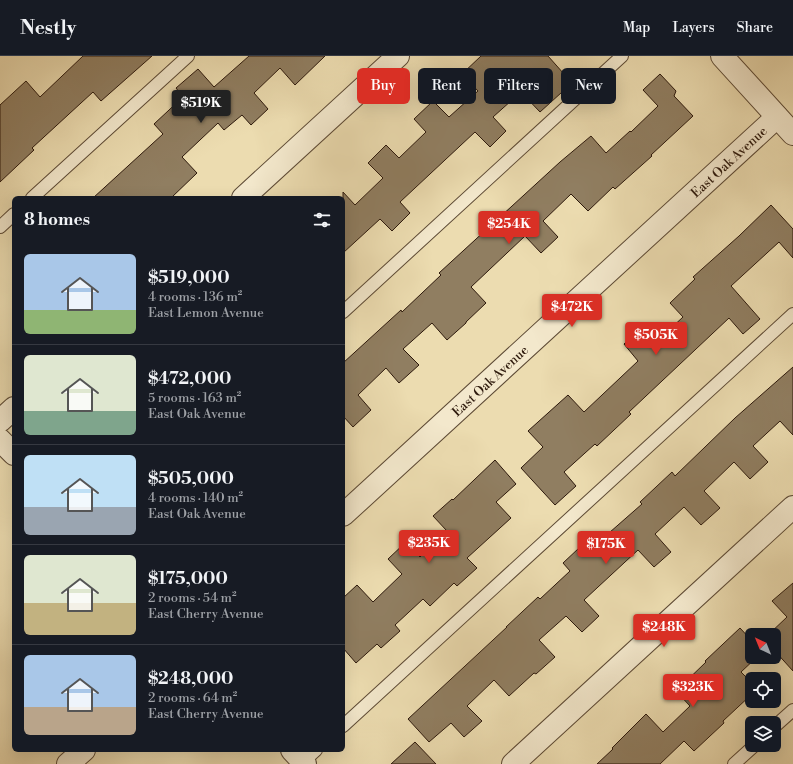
<!DOCTYPE html>
<meta charset="utf-8">
<style>
:root{--surface:#171b24;--page:#20242c;--text:#f1f3f6;--muted:#9ea1a6;--line:#363941;--accent:#d93025}
body{margin:0;font-family:"Libre Bodoni",serif;background:var(--page);color:var(--text);height:100vh;display:flex;flex-direction:column;font-size:15px;white-space:nowrap}
*{box-sizing:border-box;margin:0}
p{font-size:13px;color:var(--muted)}
.icon{flex:none;width:22px;height:22px;fill:none;stroke:currentColor;stroke-width:2;stroke-linecap:round;stroke-linejoin:round}
.map{position:relative;flex:1;overflow:hidden}
.drawer{position:absolute;left:12px;top:140px;width:333px;height:556px;display:flex;flex-direction:column;background:var(--surface);border-radius:6px;box-shadow:0 4px 16px #0002}
.drawer>*{flex:none}
.top-card{position:absolute;left:357px;top:12px;width:376px;height:36px;display:flex;gap:8px}
.needle{width:26px;rotate:317deg}
.controls{position:absolute;left:745px;top:572px;display:grid;gap:8px}
.controls a{display:grid;place-items:center;width:36px;height:36px;border-radius:6px;background:var(--surface);box-shadow:0 4px 16px #0002;font-size:20px}
.price{position:absolute;translate:-50% -34px;padding:0 9px;border-radius:4px;background:var(--accent);color:#fff;font-size:13px;line-height:26px;filter:drop-shadow(0 1px 2px #0008)}
.price::after{content:'';position:absolute;left:50%;top:24px;width:12px;height:9px;margin-left:-6px;background:inherit;clip-path:polygon(0 0,100% 0,50% 100%)}
.price.active{background:#222;color:#fff}
ul{padding:0;list-style:none}
li{display:flex;align-items:center;gap:12px;height:100px;padding:0 12px}
li+li{border-top:1px solid var(--line)}
li span{display:grid;place-items:center;flex:none;width:112px;height:80px;border-radius:6px;color:#555}
li>.icon{margin-inline-start:auto}
span .icon{width:48px;height:48px;fill:#fffc;stroke-width:1}
li b{font-size:17px}
h2{display:flex;justify-content:space-between;align-items:center;height:48px;padding:0 12px;font-size:17px}
.chip{padding:0 14px;border-radius:6px;background:var(--surface);box-shadow:0 4px 16px #0002;font-size:14px;line-height:36px}
.chip.active{background:var(--accent);color:#fff}
header{display:flex;align-items:center;gap:24px;box-sizing:border-box;height:56px;padding:0 20px;background:var(--surface);border-bottom:1px solid var(--line)}
header strong{font-size:19px}
nav{display:flex;gap:22px;margin-inline-start:auto;font-size:14px}
.map>svg:first-child{display:block}
.building{fill:#907e61;stroke:#2d190c}
.lines{fill:none;stroke-linecap:round;stroke-linejoin:round}
.service-casing{stroke:#5d4a35;stroke-width:14}
.minor-casing{stroke:#5d4a35;stroke-width:24}
.service{stroke:#f3e8cc;stroke-width:12}
.minor{stroke:#f3e8cc;stroke-width:22}
.labels{text-anchor:middle;stroke-width:3;stroke-linejoin:round;paint-order:stroke}
.street-label{font-size:13px;fill:#2d190c;stroke:#f3e8cc}
</style>
<header>
<strong>Nestly</strong>
<nav><a>Map</a><a>Layers</a><a>Share</a></nav>
</header>
<div class="map">
<svg width="793" height="708" viewBox="0 0 793 708">
<rect width="100%" height="100%" fill="#ecdcb0"/>
<filter id="stains"><feTurbulence type="fractalNoise" baseFrequency=".005" numOctaves="4"/><feColorMatrix values="0 0 0 0 .2 0 0 0 0 .09 0 0 0 0 .02 0 0 0 .5 -.17"/></filter>
<radialGradient id="worn" r=".72"><stop offset=".6" stop-color="#630" stop-opacity="0"/><stop offset="1" stop-color="#630" stop-opacity=".3"/></radialGradient>
<g class="building">
<path d="M 83,0 L 152,0 L 101,45 L 93,36 L 32,92 L 34,94 L 0,126 L 0,49 L 26,25 L 40,41 Z"/>
<path d="M 249,0 L 325,0 L 295,29 L 280,12 L 254,37 L 268,53 L 251,69 L 242,59 L 224,74 L 218,67 L 182,101 L 197,117 L 171,142 L 93,142 L 163,78 L 154,68 L 183,41 L 176,32 L 198,13 L 214,31 Z"/>
<path d="M 481,0 L 548,0 L 572,27 L 540,56 L 521,36 L 493,61 L 506,75 L 490,91 L 475,76 L 400,146 L 410,157 L 392,175 L 380,163 L 343,197 L 343,136 L 355,149 L 383,122 L 368,107 L 386,89 L 399,102 L 426,76 L 414,63 L 433,45 L 449,61 L 478,35 L 462,18 Z"/>
<path d="M 660,18 L 676,35 L 674,40 L 693,60 L 651,99 L 652,100 L 615,133 L 613,131 L 588,155 L 571,138 L 543,165 L 558,181 L 541,197 L 525,180 L 471,231 L 486,247 L 466,266 L 466,267 L 447,284 L 432,267 L 403,293 L 419,309 L 399,327 L 386,312 L 358,339 L 371,354 L 353,371 L 343,360 L 343,307 L 401,254 L 402,256 L 441,219 L 439,217 L 560,106 L 591,80 L 606,97 L 630,75 L 631,76 L 658,50 L 643,34 Z"/>
<path d="M 771,149 L 793,173 L 793,202 L 779,186 L 731,230 L 760,263 L 743,278 L 729,262 L 629,356 L 631,358 L 597,390 L 595,388 L 564,416 L 576,430 L 555,449 L 521,412 L 543,391 L 528,375 L 568,339 L 584,356 L 638,305 L 624,288 L 640,273 L 654,288 L 683,261 L 670,247 L 695,223 L 693,221 L 739,180 Z"/>
<path d="M 793,311 L 793,379 L 780,365 L 753,390 L 768,406 L 750,423 L 734,406 L 704,435 L 720,452 L 701,469 L 684,451 L 655,478 L 671,496 L 654,511 L 638,494 L 584,544 L 599,560 L 582,576 L 566,560 L 539,584 L 555,601 L 536,618 L 534,617 L 509,640 L 494,624 L 467,650 L 482,665 L 464,681 L 451,667 L 429,686 L 408,663 L 507,571 L 506,571 L 538,541 L 540,543 L 570,515 L 563,507 L 579,492 L 585,498 L 642,448 L 640,446 L 672,416 L 675,420 L 735,362 Z"/>
<path d="M 495,404 L 516,428 L 496,446 L 511,462 L 467,502 L 477,512 L 457,530 L 454,527 L 430,550 L 423,543 L 395,569 L 400,575 L 381,592 L 377,588 L 356,607 L 343,592 L 343,542 L 357,529 L 373,546 L 402,518 L 388,503 L 406,486 L 420,501 L 447,475 L 433,460 L 452,443 L 453,444 Z"/>
<path d="M 793,527 L 793,615 L 774,594 L 774,579 L 768,579 L 787,561 L 772,545 Z"/>
<path d="M 740,572 L 752,585 L 752,601 L 757,601 L 741,616 L 752,627 L 752,638 L 723,665 L 724,667 L 694,695 L 684,685 L 660,708 L 597,708 L 613,693 L 612,692 L 646,658 L 663,676 L 690,650 L 676,635 L 706,606 L 705,605 Z"/>
<path d="M 415,686 L 436,708 L 391,708 Z"/>
</g>
<g class="lines">
<defs>
<g id="service">
<path d="M 32,142 L 188,0"/>
<path d="M 0,171 L 14,158"/>
<path d="M 343,256 L 622,0"/>
<path d="M 343,670 L 793,258"/>
<path d="M 774,671 L 793,654"/>
<path d="M 303,706 L 316,694"/>
<path d="M 734,708 L 755,689"/>
</g>
<g id="minor">
<path d="M 722,0 L 793,78"/>
<path d="M 243,142 L 398,0"/>
<path d="M 0,365 L 14,352"/>
<path d="M 0,384 L 14,398"/>
<path id="s1" d="M 343,459 L 777,61"/>
<path d="M 292,694 L 305,708"/>
<path d="M 68,708 L 84,694"/>
<path d="M 513,708 L 793,451"/>
</g>
</defs>
<use href="#service" class="service-casing"/>
<use href="#minor" class="minor-casing"/>
<use href="#service" class="service"/>
<use href="#minor" class="minor"/>
</g>
<g class="labels">
<g class="street-label">
<text dy="5" stroke="none"><textPath href="#s1" startOffset="523">East Oak Avenue</textPath></text>
<text dy="5" stroke="none"><textPath href="#s1" startOffset="199">East Oak Avenue</textPath></text>
</g>
</g>
<rect width="100%" height="100%" filter="url(#stains)"/>
<rect width="100%" height="100%" fill="url(#worn)"/>
</svg>
<div class="controls">
<a><svg class="needle" viewBox="-14 -14 28 28"><path d="M0-13l5 13h-10z" fill="#e53935"/><path d="M0 13l5-13h-10z" fill="#9ea1a6"/></svg></a>
<a><svg class="icon" aria-label="locate" viewBox="0 0 24 24"><circle cx="12" cy="12" r="6"/><path d="M12 2v4M12 18v4M2 12h4M18 12h4"/></svg></a>
<a><svg class="icon" aria-label="layers" viewBox="0 0 24 24"><path d="M12 4l9 5-9 5-9-5zM3 14l9 5 9-5"/></svg></a>
</div>
<b class="price active" style="left:201px;top:68px">$519K</b>
<b class="price" style="left:509px;top:189px">$254K</b>
<b class="price" style="left:572px;top:272px">$472K</b>
<b class="price" style="left:656px;top:300px">$505K</b>
<b class="price" style="left:429px;top:508px">$235K</b>
<b class="price" style="left:606px;top:509px">$175K</b>
<b class="price" style="left:664px;top:592px">$248K</b>
<b class="price" style="left:693px;top:652px">$323K</b>
<div class="top-card">
<a class="chip active">Buy</a>
<a class="chip">Rent</a>
<a class="chip">Filters</a>
<a class="chip">New</a>
</div>
<section class="drawer">
<h2>8 homes<svg class="icon" aria-label="filters" viewBox="0 0 24 24"><path d="M4 7h16M4 17h16"/><circle cx="9" cy="7" r="2"/><circle cx="15" cy="17" r="2"/></svg></h2>
<ul>
<li><span style="background:linear-gradient(#a9c7e8 70%,#8fb573 0)"><svg class="icon" aria-label="home" viewBox="0 0 24 24"><path d="M3 11l9-7 9 7M6 9v11h12V9"/></svg></span><div><b>$519,000</b><p>4 rooms · 136 m²</p><p>East Lemon Avenue</p></div></li>
<li><span style="background:linear-gradient(#dfe7d0 70%,#7fa58c 0)"><svg class="icon" aria-label="home" viewBox="0 0 24 24"><path d="M3 11l9-7 9 7M6 9v11h12V9"/></svg></span><div><b>$472,000</b><p>5 rooms · 163 m²</p><p>East Oak Avenue</p></div></li>
<li><span style="background:linear-gradient(#bfe0f5 65%,#9aa5b1 0)"><svg class="icon" aria-label="home" viewBox="0 0 24 24"><path d="M3 11l9-7 9 7M6 9v11h12V9"/></svg></span><div><b>$505,000</b><p>4 rooms · 140 m²</p><p>East Oak Avenue</p></div></li>
<li><span style="background:linear-gradient(#dfe7d0 60%,#c2b280 0)"><svg class="icon" aria-label="home" viewBox="0 0 24 24"><path d="M3 11l9-7 9 7M6 9v11h12V9"/></svg></span><div><b>$175,000</b><p>2 rooms · 54 m²</p><p>East Cherry Avenue</p></div></li>
<li><span style="background:linear-gradient(#a9c7e8 65%,#b9a48a 0)"><svg class="icon" aria-label="home" viewBox="0 0 24 24"><path d="M3 11l9-7 9 7M6 9v11h12V9"/></svg></span><div><b>$248,000</b><p>2 rooms · 64 m²</p><p>East Cherry Avenue</p></div></li>
</ul>
</section>
</div>
